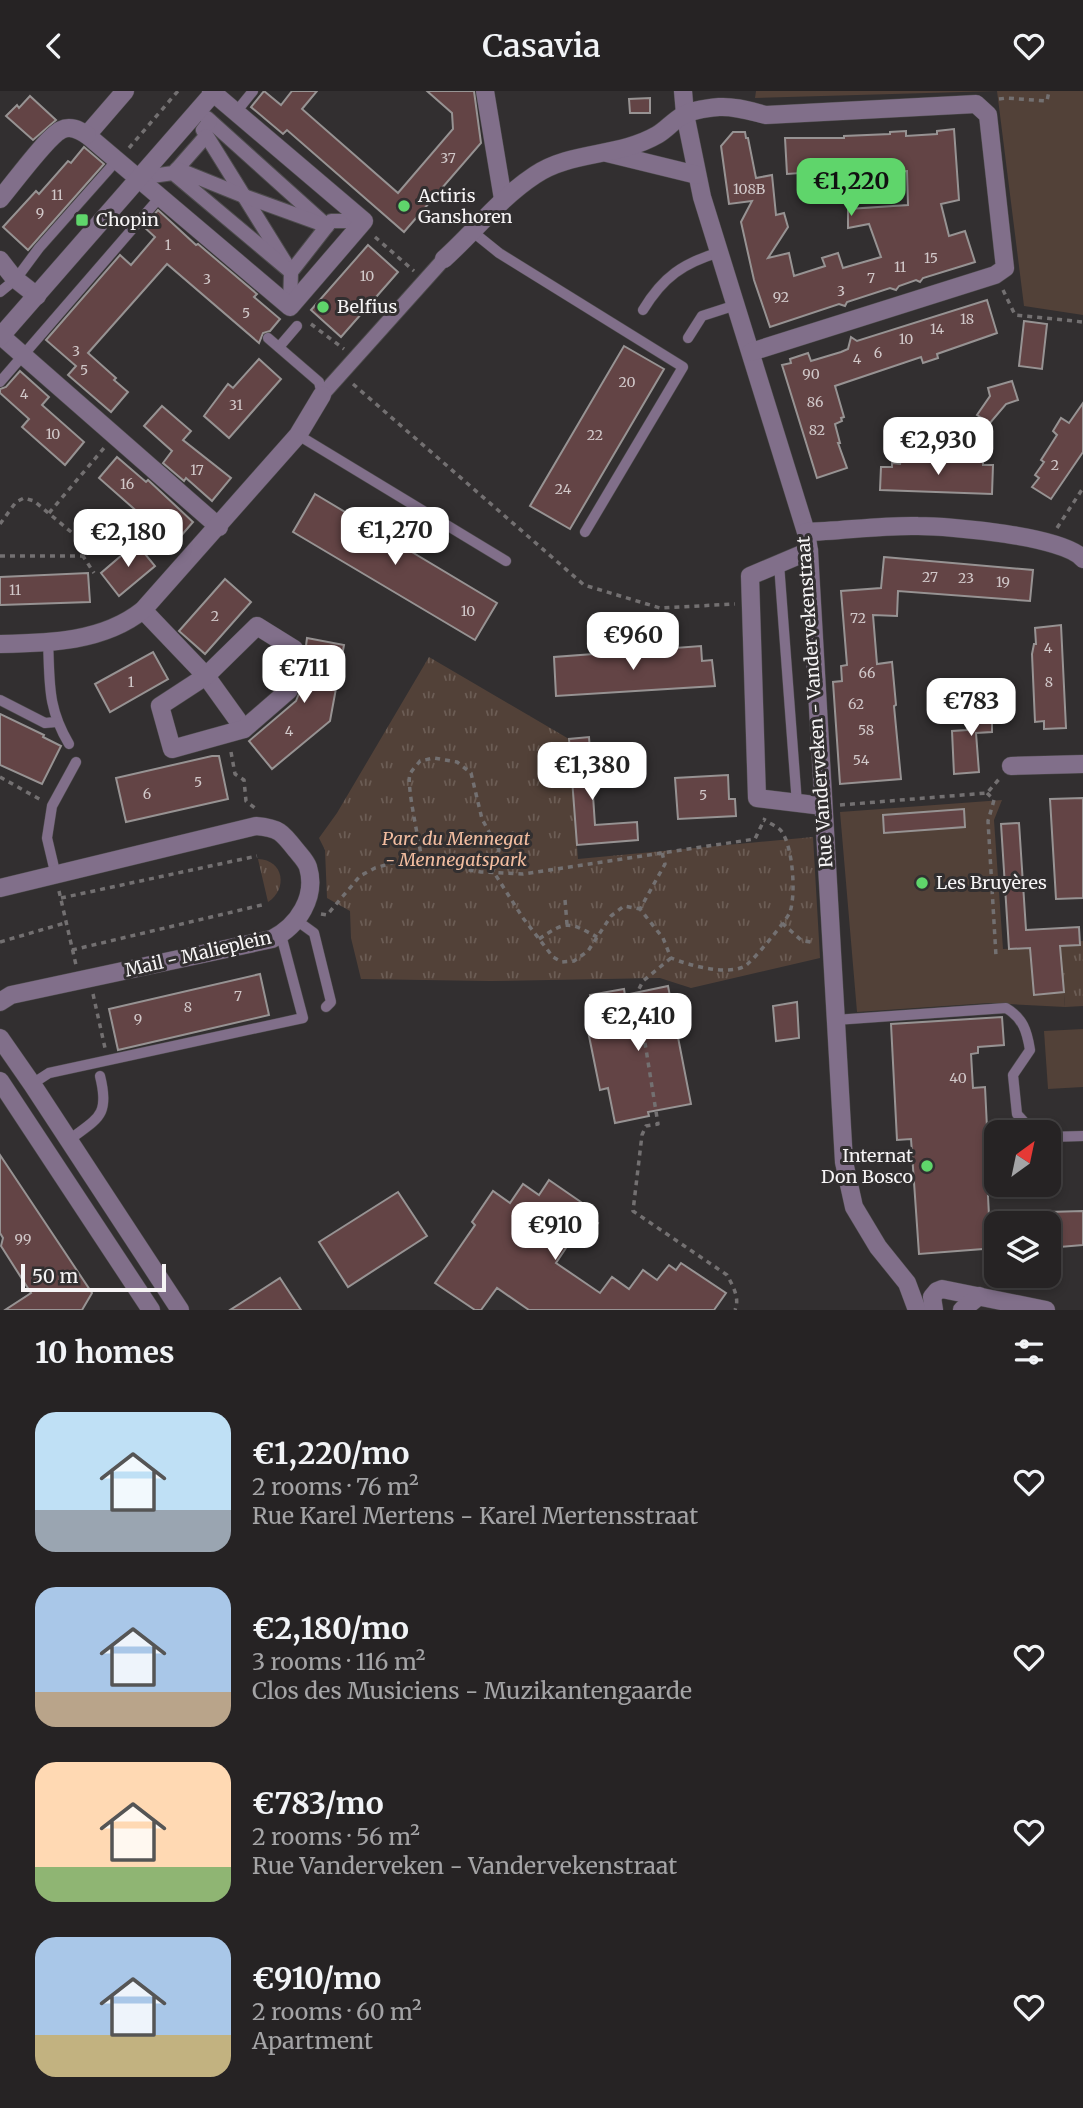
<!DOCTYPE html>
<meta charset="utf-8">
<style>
:root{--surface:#262324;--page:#2e2b2c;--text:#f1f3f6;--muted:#a4a4a6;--line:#424041;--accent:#5fd56b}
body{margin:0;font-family:Merriweather,serif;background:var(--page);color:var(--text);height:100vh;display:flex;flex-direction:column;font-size:26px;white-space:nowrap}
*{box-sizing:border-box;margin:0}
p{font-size:23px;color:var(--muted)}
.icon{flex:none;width:38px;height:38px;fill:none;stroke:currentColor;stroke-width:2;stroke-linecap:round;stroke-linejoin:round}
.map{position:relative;height:1219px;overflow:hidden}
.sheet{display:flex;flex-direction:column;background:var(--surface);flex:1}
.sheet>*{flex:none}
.needle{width:46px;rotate:33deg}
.fabs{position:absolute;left:984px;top:1029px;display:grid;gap:14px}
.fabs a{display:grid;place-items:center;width:77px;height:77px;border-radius:14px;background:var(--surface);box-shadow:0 4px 10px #0003,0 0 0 2px var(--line);font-size:35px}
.scale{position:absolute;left:21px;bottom:18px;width:145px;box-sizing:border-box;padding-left:7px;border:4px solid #f6f4f5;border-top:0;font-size:19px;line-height:24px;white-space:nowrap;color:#f6f4f5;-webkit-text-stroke:5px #322f30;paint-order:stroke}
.price{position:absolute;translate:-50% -60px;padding:0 16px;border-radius:14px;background:#fff;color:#222;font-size:23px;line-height:46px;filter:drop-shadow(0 2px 4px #0008)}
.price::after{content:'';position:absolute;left:50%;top:42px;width:21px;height:16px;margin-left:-10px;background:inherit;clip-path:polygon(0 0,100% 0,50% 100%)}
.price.active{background:var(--accent);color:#111}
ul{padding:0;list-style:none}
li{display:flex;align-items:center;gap:21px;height:175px;padding:0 35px}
li span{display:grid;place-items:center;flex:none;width:196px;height:140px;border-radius:21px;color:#555}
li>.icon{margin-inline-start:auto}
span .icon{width:84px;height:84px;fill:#fffc;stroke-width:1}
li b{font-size:30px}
h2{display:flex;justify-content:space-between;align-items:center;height:84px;padding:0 35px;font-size:30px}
header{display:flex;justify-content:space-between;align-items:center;height:91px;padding:0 35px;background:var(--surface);font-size:32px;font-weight:600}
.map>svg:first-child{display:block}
.grass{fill:url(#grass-tufts)}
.garden{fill:#524138}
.building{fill:#634445;stroke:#979393;stroke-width:2}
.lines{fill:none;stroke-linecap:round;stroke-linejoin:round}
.service-casing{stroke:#4d4b4c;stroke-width:11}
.pedestrian-casing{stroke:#4d4b4c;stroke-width:16}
.minor-casing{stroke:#4d4b4c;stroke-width:19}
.path{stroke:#737071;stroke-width:3.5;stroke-dasharray:5 5;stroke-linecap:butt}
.service{stroke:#816f8a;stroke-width:10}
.pedestrian{stroke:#816f8a;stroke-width:14}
.minor{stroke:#816f8a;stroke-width:18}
.poi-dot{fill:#5fd56b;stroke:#322f30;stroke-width:2.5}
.labels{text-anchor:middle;stroke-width:6;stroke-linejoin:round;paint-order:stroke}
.number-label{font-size:14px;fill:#d1c8c9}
.poi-label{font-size:18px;fill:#f6f4f5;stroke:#322f30;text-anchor:start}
.street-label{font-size:18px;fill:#f6f4f5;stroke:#322f30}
.park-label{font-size:18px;font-style:italic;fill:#f2bda0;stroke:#322f30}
</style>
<header><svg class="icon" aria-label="back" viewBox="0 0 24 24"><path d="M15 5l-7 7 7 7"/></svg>Casavia<svg class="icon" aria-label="heart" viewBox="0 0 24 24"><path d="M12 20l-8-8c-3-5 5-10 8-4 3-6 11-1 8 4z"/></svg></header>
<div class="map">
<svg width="1083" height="1219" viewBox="0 0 1083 1219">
<defs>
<pattern id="grass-tufts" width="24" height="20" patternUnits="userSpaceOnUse" patternTransform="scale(1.75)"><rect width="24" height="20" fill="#524138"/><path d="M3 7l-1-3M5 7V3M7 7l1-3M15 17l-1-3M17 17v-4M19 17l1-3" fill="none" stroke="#6c5d55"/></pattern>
</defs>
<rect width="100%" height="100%" fill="#322f30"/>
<g class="grass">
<path d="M 429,566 L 569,648 L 578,768 L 813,746 L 820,867 L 691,897 L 660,887 L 490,890 L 361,888 L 351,847 L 350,820 L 327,807 L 325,759 L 319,747 L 337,722 Z"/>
<path d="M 258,768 C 284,769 288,798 268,811 Z"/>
<path d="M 1080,850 L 1083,850 L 1083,915 L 1065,916 L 1060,855 L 1080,854 Z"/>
</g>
<g class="garden">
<path d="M 756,0 L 1083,0 L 1083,224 L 1024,215 L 997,0 L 755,7 Z"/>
<path d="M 1002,709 L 994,729 L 1003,858 L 1060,855 L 1065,916 L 989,912 L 857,921 L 840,721 Z"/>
<path d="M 1083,938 L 1083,996 L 1048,998 L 1044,940 Z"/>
</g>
<g class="building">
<path d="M 264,0 L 281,14 L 292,0 L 317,0 L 302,18 L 398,102 L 453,38 L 452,22 L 427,0 L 474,0 L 481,52 L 404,141 L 287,39 L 283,43 L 251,16 Z"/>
<path d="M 30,5 L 56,29 L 33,49 L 6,25 L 17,14 L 19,17 Z"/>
<path d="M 650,7 L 650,22 L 630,22 L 629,8 Z"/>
<path d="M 954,38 L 959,109 L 941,113 L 949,145 L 965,140 L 975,171 L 923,187 L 920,191 L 916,189 L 899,195 L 896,199 L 890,197 L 847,211 L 845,215 L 839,213 L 770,236 L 754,189 L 741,131 L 752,110 L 729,113 L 721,55 L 733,41 L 745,41 L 746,47 L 748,47 L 756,87 L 772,84 L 776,124 L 784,122 L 788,136 L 768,167 L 789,162 L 794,185 L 825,175 L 822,167 L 838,162 L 843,177 L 881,166 L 869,133 L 848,137 L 848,118 L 908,114 L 907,80 L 860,82 L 847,85 L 847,93 L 815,94 L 814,81 L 787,83 L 785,47 L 844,47 L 844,45 L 890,43 L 890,41 L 906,40 L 906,45 L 937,43 L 937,40 Z"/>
<path d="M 84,56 L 104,73 L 28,159 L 3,136 L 36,100 L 39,103 L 68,70 L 71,72 Z"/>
<path d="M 158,119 L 196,154 L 198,153 L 257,203 L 254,206 L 280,228 L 270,240 L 263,242 L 259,252 L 167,173 L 88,262 L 116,287 L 114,289 L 128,301 L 111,321 L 68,284 L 76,275 L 46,249 L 120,164 L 131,174 L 155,146 L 144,136 Z"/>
<path d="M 368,154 L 398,181 L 341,246 L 311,219 Z"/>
<path d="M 987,209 L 997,242 L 937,263 L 938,267 L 923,272 L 921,266 L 835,295 L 844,326 L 841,327 L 842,330 L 835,333 L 840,352 L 838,352 L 847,377 L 817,387 L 782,274 L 791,272 L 790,268 L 808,262 L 811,270 L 841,261 L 848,258 L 851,246 L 857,250 Z"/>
<path d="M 1024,230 L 1047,233 L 1042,278 L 1019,275 Z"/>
<path d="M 624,255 L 664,278 L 570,438 L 530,415 Z"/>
<path d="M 259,268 L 281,288 L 229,347 L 204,325 L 228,293 L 233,297 Z"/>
<path d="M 20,280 L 49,306 L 42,314 L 84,351 L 65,374 L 22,336 L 29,328 L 0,302 L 0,298 L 6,296 Z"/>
<path d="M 1012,290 L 1018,309 L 1006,313 L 990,332 L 977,324 L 990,305 L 988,297 Z"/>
<path d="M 1083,312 L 1083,361 L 1051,408 L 1032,396 L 1039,387 L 1035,384 L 1044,371 L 1041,369 L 1057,344 L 1053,340 L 1061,327 L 1069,332 Z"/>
<path d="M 162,315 L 191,340 L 183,349 L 231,387 L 212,410 L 186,387 L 184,390 L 163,372 L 172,360 L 144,335 Z"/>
<path d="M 117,366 L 146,391 L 148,389 L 193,431 L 174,453 L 99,387 Z"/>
<path d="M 901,369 L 943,371 L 943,369 L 983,371 L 983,374 L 993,374 L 992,403 L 880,399 L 881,376 L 892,376 L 892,372 L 900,373 Z"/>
<path d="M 315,403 L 497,512 L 475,549 L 293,441 Z"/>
<path d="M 136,452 L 155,475 L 119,505 L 101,482 Z"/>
<path d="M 884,466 L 1033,479 L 1030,510 L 898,500 L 897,525 L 873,524 L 877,573 L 892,571 L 896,614 L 894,615 L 901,688 L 840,693 L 833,591 L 842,590 L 841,575 L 847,574 L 841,500 L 881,497 Z"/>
<path d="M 88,482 L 90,511 L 0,514 L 0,486 Z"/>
<path d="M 225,488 L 251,511 L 205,563 L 179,540 Z"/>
<path d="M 1061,534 L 1066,637 L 1044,638 L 1044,630 L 1035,631 L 1032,563 L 1034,553 L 1036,553 L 1035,537 Z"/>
<path d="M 307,547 L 344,554 L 330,630 L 272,678 L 249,650 L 296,610 L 300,600 Z"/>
<path d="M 701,555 L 702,570 L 712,569 L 715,595 L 556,605 L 554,566 Z"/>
<path d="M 153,561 L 168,588 L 110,621 L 95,593 Z"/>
<path d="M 965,611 L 988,611 L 989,622 L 992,621 L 992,641 L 976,642 L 979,681 L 954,683 L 952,640 L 967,639 Z"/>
<path d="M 0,623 L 44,644 L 43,646 L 61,655 L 42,693 L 0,674 Z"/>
<path d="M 589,646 L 595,734 L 637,731 L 638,749 L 577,754 L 569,648 Z"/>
<path d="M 212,665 L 219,665 L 228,708 L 126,731 L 116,687 Z"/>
<path d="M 728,684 L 729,708 L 735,708 L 736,725 L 678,728 L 675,687 Z"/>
<path d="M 1083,707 L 1083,807 L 1056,808 L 1050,708 Z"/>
<path d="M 964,718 L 965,736 L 884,742 L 883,724 Z"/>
<path d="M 1019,732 L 1026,839 L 1079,836 L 1080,854 L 1060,855 L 1064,901 L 1034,904 L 1030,857 L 1009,858 L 1001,733 Z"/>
<path d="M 260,883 L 269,924 L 118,959 L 109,918 Z"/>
<path d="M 668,895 L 691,1013 L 648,1021 L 649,1025 L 615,1032 L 608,997 L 600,999 L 588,940 L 596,939 L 590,904 L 624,898 L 625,904 Z"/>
<path d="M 797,911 L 799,947 L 776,950 L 773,915 Z"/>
<path d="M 1002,926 L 1004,954 L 978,956 L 978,962 L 971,963 L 973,997 L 985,996 L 988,1057 L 993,1057 L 994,1085 L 987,1085 L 989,1125 L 996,1124 L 996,1157 L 919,1163 L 911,1048 L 897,1049 L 891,933 Z"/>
<path d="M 0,1064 L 92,1202 L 82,1219 L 5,1219 L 31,1202 L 1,1155 L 3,1147 L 0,1142 Z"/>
<path d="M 549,1089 L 591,1118 L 586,1125 L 598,1132 L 586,1149 L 576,1142 L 556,1172 L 600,1202 L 612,1186 L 629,1198 L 643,1179 L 657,1189 L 669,1174 L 676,1179 L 681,1172 L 726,1202 L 714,1219 L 529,1219 L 497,1197 L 481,1219 L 475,1219 L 435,1192 L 475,1134 L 472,1131 L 493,1100 L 510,1112 L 523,1093 L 539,1104 Z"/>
<path d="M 398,1101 L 427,1145 L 348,1196 L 319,1151 Z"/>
<path d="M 1083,1120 L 1083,1154 L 1048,1157 L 1048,1121 Z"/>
<path d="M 280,1187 L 301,1219 L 230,1219 Z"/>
</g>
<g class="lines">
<defs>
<g id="service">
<path d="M 236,21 L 253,0"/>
<path d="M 473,141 L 499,162 L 683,276 L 585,441"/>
<path d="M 0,201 L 16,188 L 39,157 L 117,69"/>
<path d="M 643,219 C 663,186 683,172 720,161"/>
<path d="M 268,247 L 319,291 L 322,304"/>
<path d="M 688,247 L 702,225 L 736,214"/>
<path d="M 279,256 L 297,235"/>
<path d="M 0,291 L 160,106"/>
<path d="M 298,344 L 506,470"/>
<path d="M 779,473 L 797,713"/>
<path d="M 48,551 C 50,592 47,616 69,653"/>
<path d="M 0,609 L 45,632 L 56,631"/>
<path d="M 56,785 L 47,747 L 52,715 L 76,671"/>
<path d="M 296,829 L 314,842 L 331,911 L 326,916"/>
<path d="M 835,929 L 1006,917 C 1023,927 1027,940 1030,959 L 1013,984 L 1017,1023 L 1033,1041"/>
<path d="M 32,993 L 49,982 L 303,927 L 281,844"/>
<path d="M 1048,1046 L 1083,1045"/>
<path d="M 69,1049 C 98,1027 110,1025 100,985"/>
</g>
<g id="pedestrian">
<path d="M 207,27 L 327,135 L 331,130 L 364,130"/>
<path d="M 210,30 L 203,39 L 291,181 L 290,216"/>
<path d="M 177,78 L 206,45"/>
<path d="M 138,87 L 173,82 L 177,78 L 244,105 L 327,135 L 291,181 L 173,82"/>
<path d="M 322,304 L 444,168"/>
</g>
<g id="minor">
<path d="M 125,0 L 87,44 L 290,216 L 364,130 L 211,0"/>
<path d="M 485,0 L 503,108"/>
<path d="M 683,0 L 685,23 L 702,106 L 806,441 L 809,460 L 844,1071 L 854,1116 L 878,1156 L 907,1192 L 917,1219"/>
<path d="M 607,62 L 697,84"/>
<path d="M 0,108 C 13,93 46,47 61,39 C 70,34 79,39 87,44"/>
<path d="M 444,168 C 475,140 500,107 535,84 C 570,60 619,66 657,44 C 666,39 673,30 682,25 C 691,19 708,17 719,16 C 735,15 750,20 766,24 L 976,13 L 988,24 L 1005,177 L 995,184 L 751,261"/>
<path d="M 0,169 L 14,187 L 37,205"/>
<path d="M 1,245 L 219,436"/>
<path d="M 0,246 L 215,0"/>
<path d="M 806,441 C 843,440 881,434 918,435 C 949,435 1065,445 1083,468"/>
<path d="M 809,460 L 750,485 L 757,707 L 823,715"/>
<path d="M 143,519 L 206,585 L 244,638"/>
<path d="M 257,535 L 294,558 L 289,599 L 244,638 L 172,658 L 160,615 L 206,585 Z"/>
<path d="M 0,553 C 49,552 103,551 143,519 L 298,344 L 322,304"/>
<path d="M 1011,675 L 1083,673"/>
<path d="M 0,797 L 256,735 C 279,737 282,741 296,759 C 300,764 306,770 308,776 C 317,806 298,835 272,848 L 11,904 L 0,911"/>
<path d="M 0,947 L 32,993 L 180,1219"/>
<path d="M 0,990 L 151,1219"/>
<path d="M 934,1219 L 932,1206 L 937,1200 L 942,1198 L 1046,1219"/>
<path d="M 962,1219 L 979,1205"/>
</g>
</defs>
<use href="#service" class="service-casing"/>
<use href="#pedestrian" class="pedestrian-casing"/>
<use href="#minor" class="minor-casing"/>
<g class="path">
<path d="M 999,8 L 1007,7 L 1047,10 L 1049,0"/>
<path d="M 129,57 L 178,0"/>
<path d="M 375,146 L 414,180"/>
<path d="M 1003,199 L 1015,224 L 1083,231"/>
<path d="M 311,233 L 344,258"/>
<path d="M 353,293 L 584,494 L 660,517 L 735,513"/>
<path d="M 49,422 L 104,357"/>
<path d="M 0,433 L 16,411 L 24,407 L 34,410 L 88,455 L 97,449 L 106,447 L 118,459"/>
<path d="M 1057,437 L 1083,397"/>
<path d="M 88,455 L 83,465 L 94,482"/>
<path d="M 0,465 L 83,465"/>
<path d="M 231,661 L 235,683 L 244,689 L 246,710 L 255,717"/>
<path d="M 0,686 L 41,709"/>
<path d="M 987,702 L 994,709 L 988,730 L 996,865"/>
<path d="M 840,714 L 987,702 L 1000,687"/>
<path d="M 662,762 L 665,773 L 640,818 L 663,847 L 671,867 C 688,874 727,885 745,875 C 753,870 787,829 790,821 C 796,803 793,757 782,741 C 779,736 769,732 764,729"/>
<path d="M 422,770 C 420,754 406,694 410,683 C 412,679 417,674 420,670 L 434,667 L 457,671 L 471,682 L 482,728 L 499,759 L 493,780 L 523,827 L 553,866 L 562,871 L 574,870 L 588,860 L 611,825 L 624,815 L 640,818"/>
<path d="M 59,800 L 76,874"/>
<path d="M 61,807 L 257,765"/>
<path d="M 565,809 L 567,833"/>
<path d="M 321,823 L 327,824 L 360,785 L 375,777 L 406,768 L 481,781 L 523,783 L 755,748 L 765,727"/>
<path d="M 782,832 L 801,849 L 815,852"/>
<path d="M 539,848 C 566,830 568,830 597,846"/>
<path d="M 0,851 L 65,832"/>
<path d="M 72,859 L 266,813"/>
<path d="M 671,867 L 643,890 L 637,902 L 658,1033 L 646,1035 L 642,1044 L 633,1120 L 727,1184 C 733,1195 740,1207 735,1219"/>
<path d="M 93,903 L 105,957"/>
</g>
<use href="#service" class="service"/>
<use href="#pedestrian" class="pedestrian"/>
<use href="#minor" class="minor"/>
</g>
<g class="poi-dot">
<circle cx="404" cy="115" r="7"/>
<rect x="75" y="122" width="14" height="14" rx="3.5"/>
<circle cx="323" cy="216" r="7"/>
<circle cx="922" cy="792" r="7"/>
<circle cx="927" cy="1075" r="7"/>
</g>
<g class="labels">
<g class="number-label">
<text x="448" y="72">37</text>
<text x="749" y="103">108B</text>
<text x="57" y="109">11</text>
<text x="40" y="127">9</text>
<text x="168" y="159">1</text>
<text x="931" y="172">15</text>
<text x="900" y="181">11</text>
<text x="367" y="190">10</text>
<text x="871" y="192">7</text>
<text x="207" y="193">3</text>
<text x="841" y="205">3</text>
<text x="781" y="211">92</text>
<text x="246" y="227">5</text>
<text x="967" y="233">18</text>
<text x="937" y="243">14</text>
<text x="906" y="253">10</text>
<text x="76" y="265">3</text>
<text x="878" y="267">6</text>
<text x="857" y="273">4</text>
<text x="84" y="284">5</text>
<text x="811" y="288">90</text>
<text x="627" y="296">20</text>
<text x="24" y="308">4</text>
<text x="815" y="316">86</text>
<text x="236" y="319">31</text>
<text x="817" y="344">82</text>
<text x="53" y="348">10</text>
<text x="595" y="349">22</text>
<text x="1055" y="379">2</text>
<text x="197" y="384">17</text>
<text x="127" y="398">16</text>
<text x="563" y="403">24</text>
<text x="930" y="491">27</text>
<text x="966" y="492">23</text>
<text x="1003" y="496">19</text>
<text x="15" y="504">11</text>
<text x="468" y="525">10</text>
<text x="215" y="530">2</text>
<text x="858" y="532">72</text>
<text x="1048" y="562">4</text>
<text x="867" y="587">66</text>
<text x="131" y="596">1</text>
<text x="1049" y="596">8</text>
<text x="856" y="618">62</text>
<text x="866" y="644">58</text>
<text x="289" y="645">4</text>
<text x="861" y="674">54</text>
<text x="198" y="696">5</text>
<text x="147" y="708">6</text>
<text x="703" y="709">5</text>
<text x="238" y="910">7</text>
<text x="188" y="921">8</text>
<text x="138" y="933">9</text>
<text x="958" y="992">40</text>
<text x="23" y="1153">99</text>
</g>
<g class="poi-label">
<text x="418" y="111">Actiris<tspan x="418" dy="21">Ganshoren</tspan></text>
<text x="96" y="135">Chopin</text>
<text x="337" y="222">Belfius</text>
<text x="936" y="798">Les Bruyères</text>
<text x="913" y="1071" text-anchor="end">Internat<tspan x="913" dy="21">Don Bosco</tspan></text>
</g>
<g class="street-label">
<text transform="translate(815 611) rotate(-94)" y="6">Rue Vanderveken - Vandervekenstraat</text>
<text transform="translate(198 863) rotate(-13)" y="6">Mail - Malieplein</text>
</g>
<g class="park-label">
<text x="456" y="754">Parc du Mennegat<tspan x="456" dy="21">- Mennegatspark</tspan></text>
</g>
</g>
</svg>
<div class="fabs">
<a><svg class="needle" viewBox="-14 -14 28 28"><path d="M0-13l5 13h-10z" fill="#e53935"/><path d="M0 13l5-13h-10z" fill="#a4a4a6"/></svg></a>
<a><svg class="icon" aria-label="layers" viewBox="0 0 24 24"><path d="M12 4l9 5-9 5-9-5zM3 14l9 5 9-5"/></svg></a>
</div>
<div class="scale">50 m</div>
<b class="price active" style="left:851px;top:127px">€1,220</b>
<b class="price" style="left:938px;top:386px">€2,930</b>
<b class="price" style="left:395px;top:476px">€1,270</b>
<b class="price" style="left:128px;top:478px">€2,180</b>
<b class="price" style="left:633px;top:581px">€960</b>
<b class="price" style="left:304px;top:614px">€711</b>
<b class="price" style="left:971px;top:647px">€783</b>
<b class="price" style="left:592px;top:711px">€1,380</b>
<b class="price" style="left:638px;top:962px">€2,410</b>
<b class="price" style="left:555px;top:1171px">€910</b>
</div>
<section class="sheet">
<h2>10 homes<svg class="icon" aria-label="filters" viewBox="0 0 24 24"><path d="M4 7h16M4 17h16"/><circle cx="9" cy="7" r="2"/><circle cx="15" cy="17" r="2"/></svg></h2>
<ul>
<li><span style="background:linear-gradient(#bfe0f5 70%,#9aa5b1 0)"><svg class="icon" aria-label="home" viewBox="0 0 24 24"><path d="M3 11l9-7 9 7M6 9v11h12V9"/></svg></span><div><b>€1,220/mo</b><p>2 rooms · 76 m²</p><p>Rue Karel Mertens - Karel Mertensstraat</p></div><svg class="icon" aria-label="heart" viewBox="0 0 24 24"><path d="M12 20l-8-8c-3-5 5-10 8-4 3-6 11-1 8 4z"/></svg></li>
<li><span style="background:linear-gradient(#a9c7e8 75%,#b9a48a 0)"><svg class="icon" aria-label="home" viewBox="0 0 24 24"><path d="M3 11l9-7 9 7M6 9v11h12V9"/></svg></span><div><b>€2,180/mo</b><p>3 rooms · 116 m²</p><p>Clos des Musiciens - Muzikantengaarde</p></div><svg class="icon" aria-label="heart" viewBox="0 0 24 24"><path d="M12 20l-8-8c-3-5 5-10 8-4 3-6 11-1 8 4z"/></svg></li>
<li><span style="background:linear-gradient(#ffd9b3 75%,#8fb573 0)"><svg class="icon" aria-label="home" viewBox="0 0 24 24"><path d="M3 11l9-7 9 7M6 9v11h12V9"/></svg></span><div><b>€783/mo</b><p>2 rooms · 56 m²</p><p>Rue Vanderveken - Vandervekenstraat</p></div><svg class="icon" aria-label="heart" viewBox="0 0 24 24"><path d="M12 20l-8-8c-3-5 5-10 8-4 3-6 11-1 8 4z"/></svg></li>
<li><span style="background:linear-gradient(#a9c7e8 70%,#c2b280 0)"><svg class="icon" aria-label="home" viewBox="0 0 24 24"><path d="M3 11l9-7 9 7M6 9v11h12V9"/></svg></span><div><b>€910/mo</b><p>2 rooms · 60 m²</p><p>Apartment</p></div><svg class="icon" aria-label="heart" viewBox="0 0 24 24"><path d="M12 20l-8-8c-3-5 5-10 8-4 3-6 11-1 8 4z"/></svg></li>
</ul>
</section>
